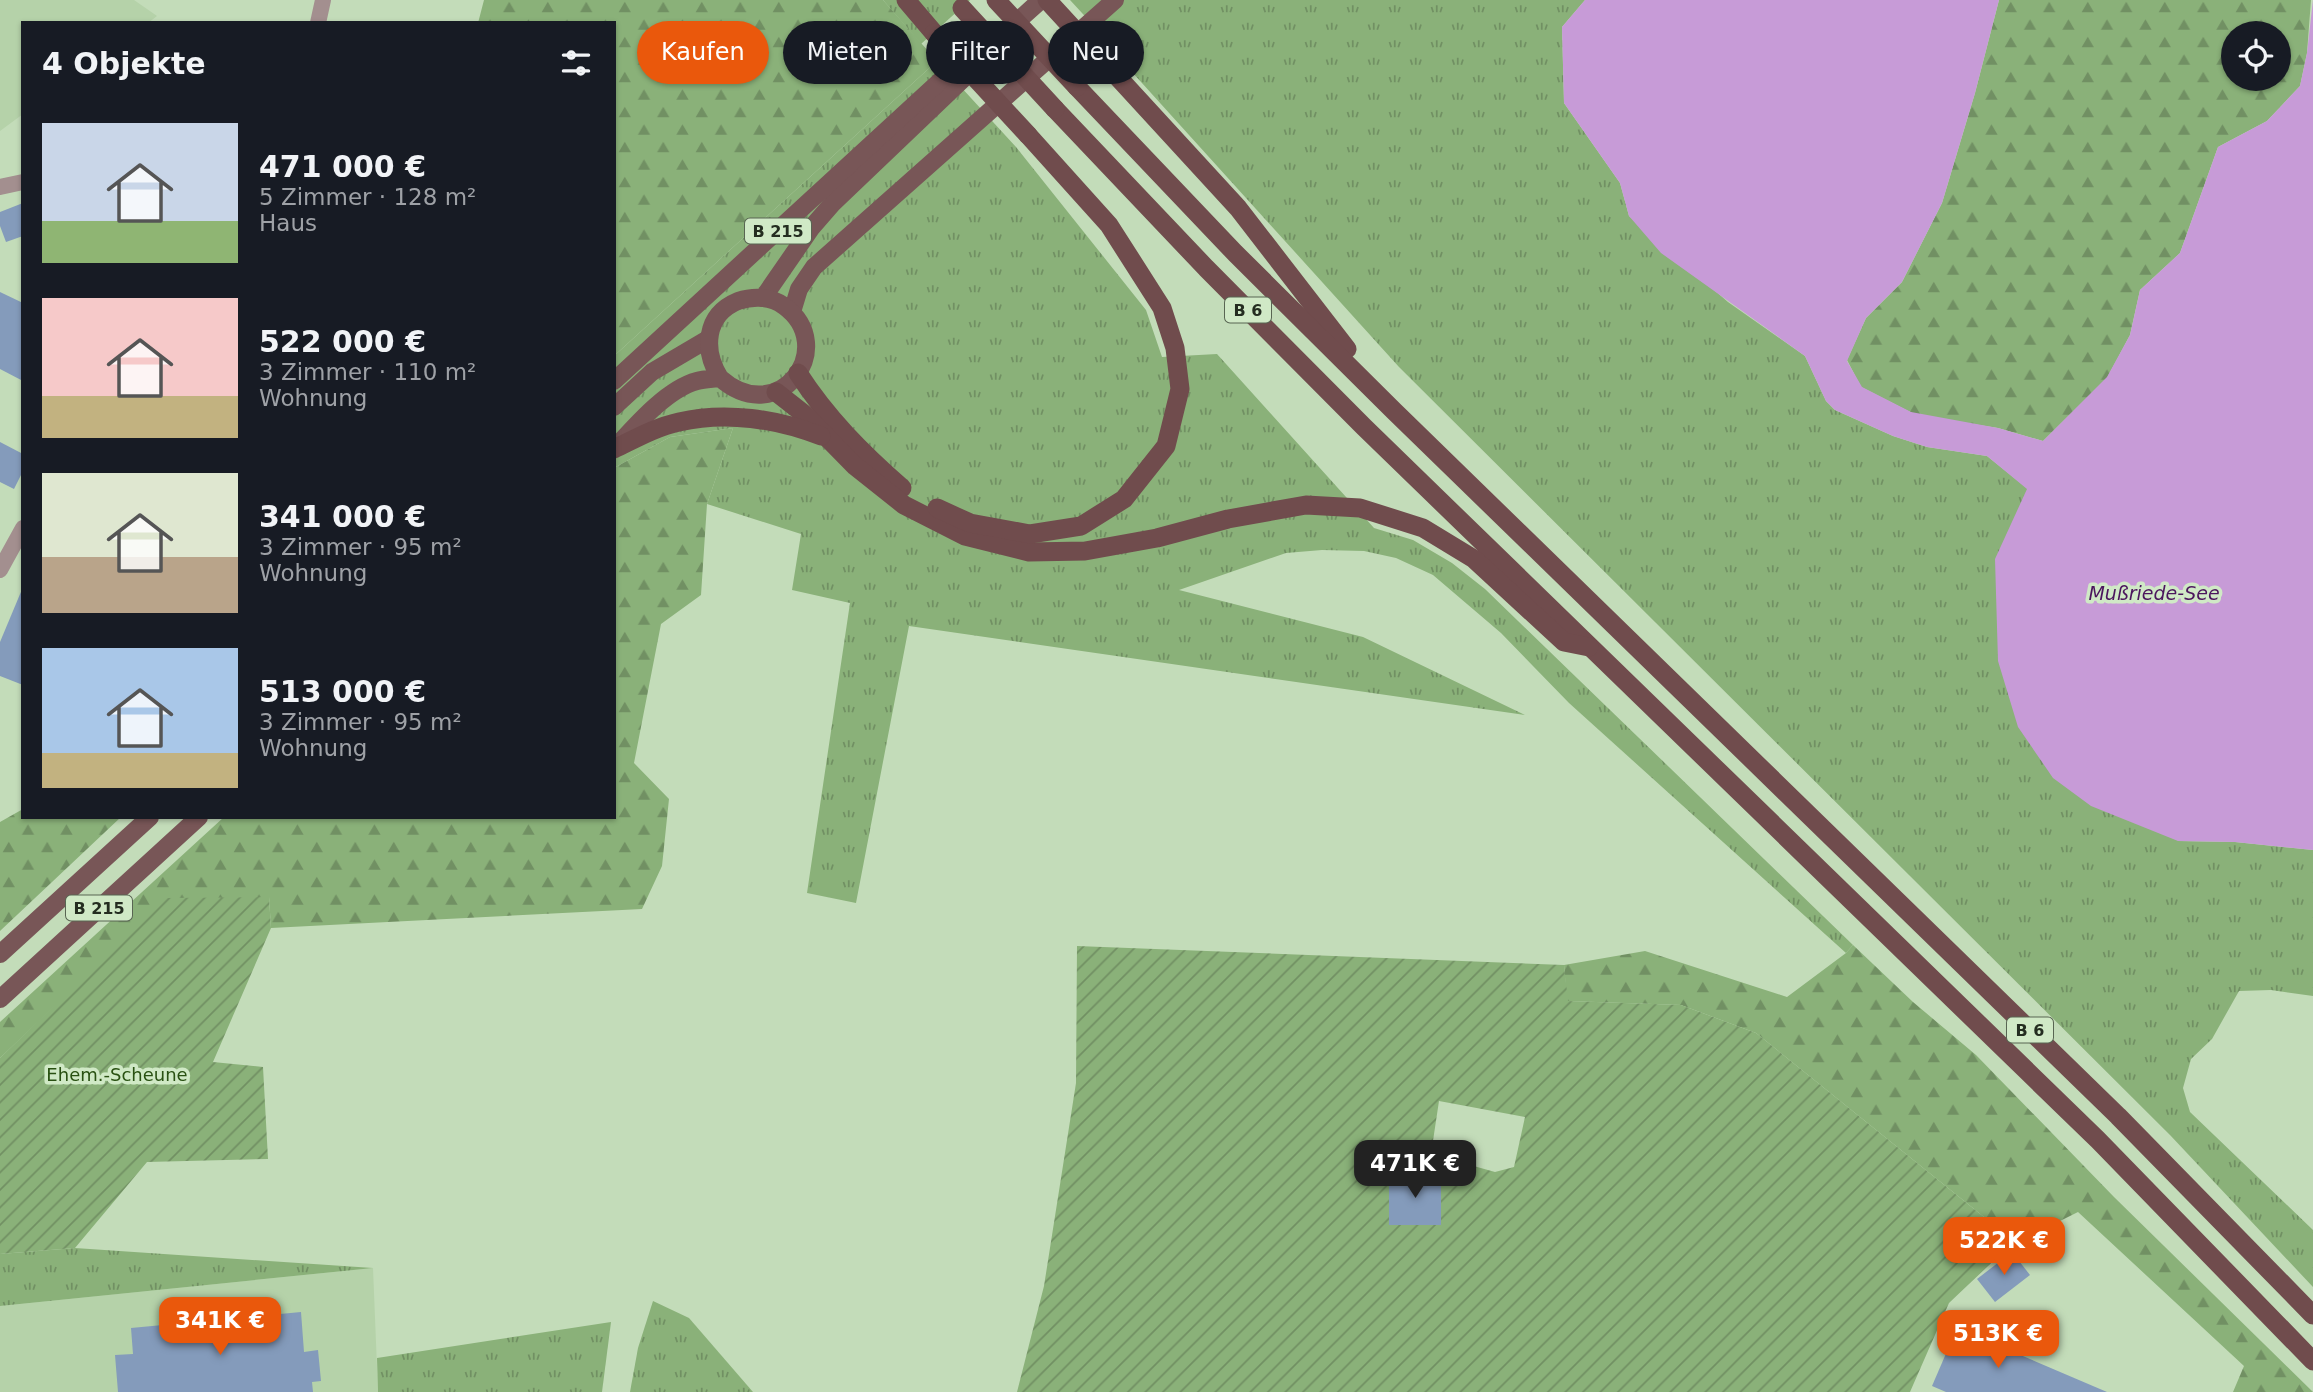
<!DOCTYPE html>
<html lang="de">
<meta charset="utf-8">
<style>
:root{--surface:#171b24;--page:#242831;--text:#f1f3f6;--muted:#9ea1a6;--accent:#ea580c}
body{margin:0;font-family:"DejaVu Sans",sans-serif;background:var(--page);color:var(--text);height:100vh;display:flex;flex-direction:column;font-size:26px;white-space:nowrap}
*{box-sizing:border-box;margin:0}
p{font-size:23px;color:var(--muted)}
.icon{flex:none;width:38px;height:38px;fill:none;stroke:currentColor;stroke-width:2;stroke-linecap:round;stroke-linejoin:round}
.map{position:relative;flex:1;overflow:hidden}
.drawer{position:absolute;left:21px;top:21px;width:595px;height:798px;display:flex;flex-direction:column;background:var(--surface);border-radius:0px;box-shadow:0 2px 5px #0004}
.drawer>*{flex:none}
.hud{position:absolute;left:637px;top:21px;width:665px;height:63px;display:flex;gap:14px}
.buttons{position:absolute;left:2221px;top:21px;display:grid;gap:14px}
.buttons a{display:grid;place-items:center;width:70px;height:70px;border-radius:50%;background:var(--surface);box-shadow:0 2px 5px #0004;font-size:35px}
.price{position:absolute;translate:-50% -60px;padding:0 16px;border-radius:14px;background:var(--accent);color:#fff;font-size:23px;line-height:46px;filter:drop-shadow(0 2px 4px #0008)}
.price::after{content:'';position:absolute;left:50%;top:42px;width:21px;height:16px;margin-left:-10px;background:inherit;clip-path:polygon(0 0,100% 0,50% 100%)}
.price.current{background:#222;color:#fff}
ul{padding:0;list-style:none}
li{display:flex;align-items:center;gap:21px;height:175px;padding:0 21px}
li span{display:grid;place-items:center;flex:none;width:196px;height:140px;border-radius:0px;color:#555}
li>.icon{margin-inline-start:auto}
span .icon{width:84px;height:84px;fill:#fffc;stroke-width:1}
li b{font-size:30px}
h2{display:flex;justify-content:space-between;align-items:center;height:84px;padding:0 21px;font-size:30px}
.tag{padding:0 24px;border-radius:32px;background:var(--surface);box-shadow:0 2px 5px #0004;font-size:24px;line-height:63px}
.tag.current{background:var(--accent);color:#fff}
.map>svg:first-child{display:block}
.built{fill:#b5d2a9}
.grass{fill:url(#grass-tufts)}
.forest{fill:url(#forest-firs);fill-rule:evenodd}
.garden{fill:url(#garden-furrows);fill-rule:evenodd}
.water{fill:#c79bd7}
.building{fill:#849bbb}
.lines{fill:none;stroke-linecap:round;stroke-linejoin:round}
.minor{stroke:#a38f8f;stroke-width:16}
.primary{stroke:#785657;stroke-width:18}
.trunk{stroke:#704c4d;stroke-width:19}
.trunk-bridge{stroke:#704c4d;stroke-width:19}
.labels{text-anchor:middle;stroke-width:7;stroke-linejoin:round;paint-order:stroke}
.shield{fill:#d0e9c6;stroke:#586552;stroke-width:2}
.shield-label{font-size:16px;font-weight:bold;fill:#242d20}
.park-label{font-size:18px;fill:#295112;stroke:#d0e9c6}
.water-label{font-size:19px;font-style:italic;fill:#4b155d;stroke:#d0e9c6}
</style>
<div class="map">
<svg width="2313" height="1392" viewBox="0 0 2313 1392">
<defs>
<pattern id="grass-tufts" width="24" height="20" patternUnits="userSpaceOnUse" patternTransform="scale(1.75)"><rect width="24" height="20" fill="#8ab179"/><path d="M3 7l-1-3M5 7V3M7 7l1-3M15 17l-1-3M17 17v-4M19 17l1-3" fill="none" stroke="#719063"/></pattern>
<pattern id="forest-firs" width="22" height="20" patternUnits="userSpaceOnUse" patternTransform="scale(1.75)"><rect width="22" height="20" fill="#8ab179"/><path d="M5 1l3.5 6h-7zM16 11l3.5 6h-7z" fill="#719063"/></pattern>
<pattern id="garden-furrows" width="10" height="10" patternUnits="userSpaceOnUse" patternTransform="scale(1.75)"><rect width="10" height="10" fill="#8ab179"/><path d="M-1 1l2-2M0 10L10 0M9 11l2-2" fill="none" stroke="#719063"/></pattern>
</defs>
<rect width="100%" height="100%" fill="#c3dcb9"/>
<g class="built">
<path d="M 0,0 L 134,0 L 157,16 L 148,23 L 23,23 L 23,114 L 0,131 Z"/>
<path d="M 373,1268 L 378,1392 L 0,1392 L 0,1306 Z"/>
</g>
<g class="grass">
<path d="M 883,0 L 970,0 L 921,44 Z"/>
<path d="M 1070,0 L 1585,0 L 1562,27 L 1564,103 L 1620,183 L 1629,216 L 1728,302 L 1805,356 L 1826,401 L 1835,410 L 1893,436 L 1927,447 L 1987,456 L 2028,489 L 2026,494 L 2178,841 L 2235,842 L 2313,850 L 2313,996 L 2271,990 L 2239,991 L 2212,1039 L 2191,1059 L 2183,1088 L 2190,1112 L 2313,1230 L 2313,1287 L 2170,1135 L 1399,367 L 1113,51 L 1106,39 Z"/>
<path d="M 937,61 L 1016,147 L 1146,310 L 1162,357 L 1217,354 L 1374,528 L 1413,540 L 1452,563 L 1485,589 L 1853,945 L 1846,953 L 1569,703 L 1501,633 L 1433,575 L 1396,558 L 1364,551 L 1322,550 L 1286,553 L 1179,590 L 1363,637 L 1525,715 L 909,626 L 856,903 L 807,893 L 850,603 L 792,590 L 801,534 L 707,504 L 733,428 L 670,437 L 614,468 L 614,356 Z"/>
<path d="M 75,1248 L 373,1268 L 0,1306 L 0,1254 Z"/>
<path d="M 653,1301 L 689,1318 L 753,1392 L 630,1392 L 638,1348 Z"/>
<path d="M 611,1322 L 602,1392 L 378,1392 L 377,1358 Z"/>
</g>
<g class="forest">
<path d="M 484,0 L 883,0 L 937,61 L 614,356 L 614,23 L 478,23 Z"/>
<path d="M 1999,0 L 2311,0 L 2307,53 L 2300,86 L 2267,121 L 2218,147 L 2180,253 L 2140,290 L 2130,335 L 2107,378 L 2043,441 L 1998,428 L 1916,415 L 1861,387 L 1847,360 L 1866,318 L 1902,282 L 1942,203 L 1975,93 ZM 2233,33 L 2278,33 L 2278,79 L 2233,79 Z"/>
<path d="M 733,428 L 707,504 L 701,595 L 661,624 L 634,763 L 669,799 L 662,866 L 642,909 L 271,928 L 269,897 L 60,1001 L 0,1058 L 0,1022 L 224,817 L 614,817 L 614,468 L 670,437 Z"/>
<path d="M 23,809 L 23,817 L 121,817 L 0,931 L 0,822 Z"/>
<path d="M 1853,945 L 1913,1002 L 1976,1055 L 2114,1197 L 2313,1392 L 2233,1392 L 2244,1366 L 2078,1212 L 2008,1247 L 1984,1217 L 1756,1033 L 1681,1005 L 1567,1001 L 1564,965 L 1645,951 L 1787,997 L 1846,953 Z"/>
</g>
<g class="garden">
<path d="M 269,897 L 271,928 L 213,1062 L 263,1067 L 268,1159 L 147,1162 L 75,1248 L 0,1254 L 0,1058 L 165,898 Z"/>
<path d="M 1077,946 L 1564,965 L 1568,1001 L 1681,1005 L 1756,1033 L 1984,1217 L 2008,1247 L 1949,1303 L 1910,1392 L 1017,1392 L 1044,1286 L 1076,1083 ZM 1439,1101 L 1525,1117 L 1514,1167 L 1495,1172 L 1431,1154 Z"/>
</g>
<path class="water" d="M 1585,0 L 1999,0 L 1975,93 L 1942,203 L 1902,282 L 1866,318 L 1847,361 L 1862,387 L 1911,412 L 1998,428 L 2043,441 L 2107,377 L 2130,335 L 2140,290 L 2180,253 L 2218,147 L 2267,121 L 2300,86 L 2307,53 L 2313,0 L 2313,850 L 2235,842 L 2178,841 L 2091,806 L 2053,778 L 2018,727 L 1998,661 L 1995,559 L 2027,489 L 1987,456 L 1927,447 L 1893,436 L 1835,410 L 1826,401 L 1805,356 L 1661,253 L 1629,216 L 1620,183 L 1564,103 L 1562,27 Z"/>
<g class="building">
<path d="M 23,203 L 23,236 L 6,242 L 0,226 L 0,212 Z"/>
<path d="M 0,292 L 23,303 L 23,381 L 0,369 Z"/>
<path d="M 0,442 L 23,454 L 23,471 L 14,489 L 0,482 Z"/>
<path d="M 23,587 L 23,685 L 0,676 L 0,642 Z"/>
<path d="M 1389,1174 L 1441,1175 L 1441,1225 L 1389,1225 Z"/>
<path d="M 2012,1252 L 2030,1275 L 1995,1302 L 1977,1279 Z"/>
<path d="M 301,1312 L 304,1352 L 318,1350 L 321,1381 L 312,1382 L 313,1392 L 118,1392 L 115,1355 L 133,1354 L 131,1328 Z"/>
<path d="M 1957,1328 L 2107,1392 L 1946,1392 L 1932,1386 Z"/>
</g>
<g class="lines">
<g class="minor">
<path d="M 318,23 L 323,0"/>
<path d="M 0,187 L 23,182"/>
<path d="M 0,570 L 23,528"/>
</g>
<g class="primary">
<path d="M 763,298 L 812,227 L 832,204 L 986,57 L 1001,36 L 1041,0"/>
<path d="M 792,312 L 799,289 L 814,267 L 1115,0"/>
<path d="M 614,381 L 977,47 L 1001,36"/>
<path d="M 614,407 L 652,372 L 708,339"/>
<path d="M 615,448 C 636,425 667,389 697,381 C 704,379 712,379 720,378 C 779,430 840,347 784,306 C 771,296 753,296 738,301 C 704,315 703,351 720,378"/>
<path d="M 0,954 L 150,817"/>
<path d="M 0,999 L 199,817"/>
</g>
<g class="trunk">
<path d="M 906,0 L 934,33"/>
<path d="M 1103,61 L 1238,208 L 1347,349"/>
<path d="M 1077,87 L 1235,253 L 1394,411 L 2118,1116 L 2313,1315"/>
<path d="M 1055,109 L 1206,268 L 1364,427 L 2098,1140 L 2313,1361"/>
<path d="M 798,373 C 827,418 862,453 902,488"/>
<path d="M 776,392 L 804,414 L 855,466 L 904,505 L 965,536 L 1029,552 L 1085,551 L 1157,538 L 1228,519 L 1306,505 L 1360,508 L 1423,528 L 1474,559 L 1564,642 L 1589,647"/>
<path d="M 614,449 C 635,439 656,427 679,422 C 726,411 777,419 821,436"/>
<path d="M 937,508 L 970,523 L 1030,534 L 1081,526 L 1124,499 L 1166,446 L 1180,389 L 1175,348 L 1162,308 L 1109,225 L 1028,135"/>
</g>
<g class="trunk-bridge">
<path d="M 996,0 L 1077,87"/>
<path d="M 1047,0 L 1103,61"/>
<path d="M 962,8 L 1055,109"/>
<path d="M 934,33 L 1028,135"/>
</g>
</g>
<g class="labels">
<g class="shield">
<rect x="745" y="218.5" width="66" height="25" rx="5"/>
<rect x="1225" y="297.5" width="46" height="25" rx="5"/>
<rect x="66" y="895.5" width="66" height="25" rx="5"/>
<rect x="2007" y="1017.5" width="46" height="25" rx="5"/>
</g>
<g class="shield-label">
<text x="778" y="237">B 215</text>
<text x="1248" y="316">B 6</text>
<text x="99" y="914">B 215</text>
<text x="2030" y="1036">B 6</text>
</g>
<g class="park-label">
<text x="117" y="1081">Ehem.-Scheune</text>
</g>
<g class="water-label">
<text x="2154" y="600">Mußriede-See</text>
</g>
</g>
</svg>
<div class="buttons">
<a><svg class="icon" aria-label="locate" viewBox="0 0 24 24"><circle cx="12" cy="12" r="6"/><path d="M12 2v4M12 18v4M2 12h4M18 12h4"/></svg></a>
</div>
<b class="price current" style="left:1415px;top:1200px">471K €</b>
<b class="price" style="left:2004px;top:1277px">522K €</b>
<b class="price" style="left:220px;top:1357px">341K €</b>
<b class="price" style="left:1998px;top:1370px">513K €</b>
<div class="hud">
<a class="tag current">Kaufen</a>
<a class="tag">Mieten</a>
<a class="tag">Filter</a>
<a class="tag">Neu</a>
</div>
<section class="drawer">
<h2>4 Objekte<svg class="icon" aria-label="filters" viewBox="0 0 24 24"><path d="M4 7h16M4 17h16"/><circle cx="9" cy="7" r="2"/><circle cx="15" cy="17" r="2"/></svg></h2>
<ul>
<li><span style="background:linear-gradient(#c9d6e8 70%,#8fb573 0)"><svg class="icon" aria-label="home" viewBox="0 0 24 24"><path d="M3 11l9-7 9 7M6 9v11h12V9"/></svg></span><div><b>471 000 €</b><p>5 Zimmer · 128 m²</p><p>Haus</p></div></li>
<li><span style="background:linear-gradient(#f6c9c9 70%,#c2b280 0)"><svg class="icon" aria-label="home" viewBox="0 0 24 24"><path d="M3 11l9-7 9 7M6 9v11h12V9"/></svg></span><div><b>522 000 €</b><p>3 Zimmer · 110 m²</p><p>Wohnung</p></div></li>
<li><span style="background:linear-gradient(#dfe7d0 60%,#b9a48a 0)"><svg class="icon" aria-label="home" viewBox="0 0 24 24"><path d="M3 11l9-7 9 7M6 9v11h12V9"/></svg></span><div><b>341 000 €</b><p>3 Zimmer · 95 m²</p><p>Wohnung</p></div></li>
<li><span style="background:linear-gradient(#a9c7e8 75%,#c2b280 0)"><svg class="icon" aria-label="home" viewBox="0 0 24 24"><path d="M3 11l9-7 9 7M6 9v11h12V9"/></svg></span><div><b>513 000 €</b><p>3 Zimmer · 95 m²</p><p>Wohnung</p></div></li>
</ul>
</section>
</div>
